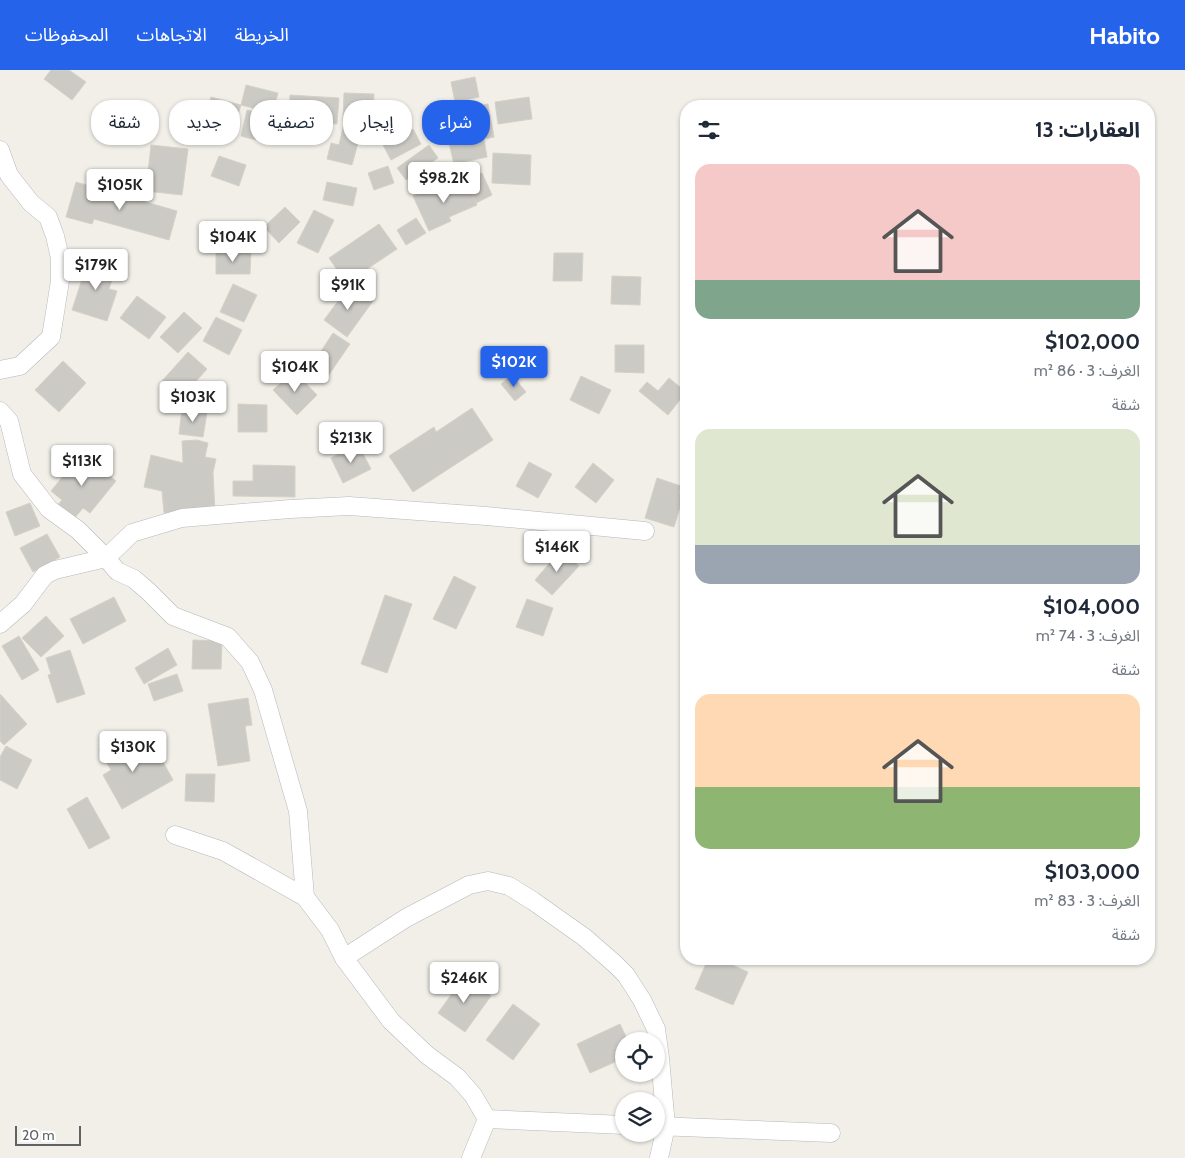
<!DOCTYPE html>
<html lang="ar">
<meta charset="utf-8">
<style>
:root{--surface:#fff;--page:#f2f2f3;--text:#1f2937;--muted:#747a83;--accent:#2563eb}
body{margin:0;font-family:Cabin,"Noto Sans Arabic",sans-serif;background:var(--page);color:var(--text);direction:rtl;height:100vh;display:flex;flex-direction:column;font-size:19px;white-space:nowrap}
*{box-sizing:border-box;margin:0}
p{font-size:16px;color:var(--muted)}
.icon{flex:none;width:28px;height:28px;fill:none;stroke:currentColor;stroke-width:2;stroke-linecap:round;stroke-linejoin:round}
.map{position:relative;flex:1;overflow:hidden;direction:ltr}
.drawer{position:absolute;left:680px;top:30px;width:475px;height:865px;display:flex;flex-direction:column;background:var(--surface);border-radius:20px;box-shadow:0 1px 4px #0004;direction:rtl}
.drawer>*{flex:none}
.banner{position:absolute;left:15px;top:30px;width:475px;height:45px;direction:rtl;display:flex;gap:10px}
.controls{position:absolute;left:615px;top:962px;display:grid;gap:10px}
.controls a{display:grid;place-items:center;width:50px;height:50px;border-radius:50%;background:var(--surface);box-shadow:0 1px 4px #0004;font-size:25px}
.scale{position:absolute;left:15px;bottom:12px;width:66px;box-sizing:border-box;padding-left:5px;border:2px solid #5f6368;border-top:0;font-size:14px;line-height:18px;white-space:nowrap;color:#5f6368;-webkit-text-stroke:4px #fff;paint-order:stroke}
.price{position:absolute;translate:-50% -42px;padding:0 11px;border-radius:5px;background:#fff;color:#222;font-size:16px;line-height:32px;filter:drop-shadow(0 1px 2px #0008)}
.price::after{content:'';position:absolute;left:50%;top:30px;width:15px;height:11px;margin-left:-8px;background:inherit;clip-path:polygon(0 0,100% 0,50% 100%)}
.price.on{background:var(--accent);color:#fff}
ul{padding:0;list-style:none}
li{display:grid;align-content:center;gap:10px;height:265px;padding:0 15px}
li span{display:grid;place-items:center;height:155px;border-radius:15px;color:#555}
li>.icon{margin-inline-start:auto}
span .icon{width:90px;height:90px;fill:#fffc;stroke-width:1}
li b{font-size:21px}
h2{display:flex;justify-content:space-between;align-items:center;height:60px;padding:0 15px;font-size:21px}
.tag{padding:0 18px;border-radius:20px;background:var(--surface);box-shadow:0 1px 4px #0004;font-size:18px;line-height:45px}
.tag.on{background:var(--accent);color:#fff}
header{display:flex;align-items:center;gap:30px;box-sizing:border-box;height:70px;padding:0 25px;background:var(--accent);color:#fff}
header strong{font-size:24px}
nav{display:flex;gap:28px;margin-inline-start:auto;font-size:18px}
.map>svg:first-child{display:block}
.building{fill:#cccac5;stroke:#d6d1c6}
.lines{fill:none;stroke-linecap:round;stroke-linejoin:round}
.street-casing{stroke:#b5b8bc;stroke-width:19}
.street{stroke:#fff;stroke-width:18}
</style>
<header>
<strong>Habito</strong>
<nav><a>الخريطة</a><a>الاتجاهات</a><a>المحفوظات</a></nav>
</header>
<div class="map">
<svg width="1185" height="1088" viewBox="0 0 1185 1088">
<rect width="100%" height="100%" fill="#f1efe8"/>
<g class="building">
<path d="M 51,0 L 69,0 L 86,12 L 72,30 L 44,9 Z"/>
<path d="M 475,7 L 479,27 L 455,32 L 451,12 Z"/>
<path d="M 246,15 L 278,23 L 272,43 L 241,35 Z"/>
<path d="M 344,23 L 374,24 L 373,43 L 362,42 L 362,52 L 343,51 Z"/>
<path d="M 290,25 L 339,28 L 337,54 L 289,51 Z"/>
<path d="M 211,27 L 241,35 L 232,64 L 203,56 Z"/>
<path d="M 529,27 L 532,49 L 498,54 L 495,32 Z"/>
<path d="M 488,34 L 494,67 L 484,69 L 487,87 L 454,94 L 449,73 L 483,66 L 477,36 Z"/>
<path d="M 247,40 L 263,44 L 256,70 L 241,66 Z"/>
<path d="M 344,53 L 366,58 L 362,74 L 358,73 L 352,95 L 327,89 L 331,73 L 339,75 Z"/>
<path d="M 413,59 L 421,74 L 391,90 L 383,75 Z"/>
<path d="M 151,75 L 188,79 L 182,125 L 146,121 Z"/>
<path d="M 429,75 L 438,88 L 406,110 L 397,98 Z"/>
<path d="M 493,83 L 531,85 L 530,115 L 492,113 Z"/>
<path d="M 219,86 L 246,95 L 239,116 L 211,106 Z"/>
<path d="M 388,96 L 394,113 L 374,120 L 368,103 Z"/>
<path d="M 482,103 L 492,125 L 476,133 L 466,111 Z"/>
<path d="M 465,109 L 477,135 L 449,147 L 451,151 L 429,161 L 413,126 L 433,118 L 435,122 Z"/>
<path d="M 76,112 L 177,141 L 169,170 L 94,149 L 92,154 L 66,147 Z"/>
<path d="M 327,112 L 357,118 L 353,136 L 323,130 Z"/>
<path d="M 285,137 L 300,152 L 279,173 L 264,157 Z"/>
<path d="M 314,140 L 334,150 L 318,183 L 297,173 Z"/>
<path d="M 416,148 L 426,163 L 406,175 L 397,160 Z"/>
<path d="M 379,154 L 397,179 L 346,213 L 329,188 Z"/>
<path d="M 216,181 L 251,182 L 250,204 L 216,204 Z"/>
<path d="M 554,183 L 583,183 L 582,211 L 553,211 Z"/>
<path d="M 89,188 L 116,197 L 109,219 L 117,221 L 107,251 L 72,240 Z"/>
<path d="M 612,206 L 641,207 L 640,235 L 611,234 Z"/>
<path d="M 233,214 L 257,225 L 244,252 L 220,242 Z"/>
<path d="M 350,215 L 373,231 L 347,267 L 324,250 Z"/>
<path d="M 137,226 L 166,247 L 149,269 L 120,248 Z"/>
<path d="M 184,242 L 202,258 L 178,283 L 160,267 Z"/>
<path d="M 216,247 L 242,260 L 229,285 L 203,271 Z"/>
<path d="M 333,263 L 350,274 L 328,306 L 312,295 Z"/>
<path d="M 615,275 L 644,275 L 644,303 L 615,302 Z"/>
<path d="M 188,282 L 207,299 L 181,328 L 162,311 Z"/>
<path d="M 63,291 L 86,313 L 59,342 L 35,320 Z"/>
<path d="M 294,301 L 317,325 L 297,345 L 273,320 Z"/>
<path d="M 512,305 L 526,322 L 515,331 L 501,314 Z"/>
<path d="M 581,306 L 611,320 L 599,344 L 570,330 Z"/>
<path d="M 669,308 L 686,322 L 668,345 L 639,321 L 647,312 L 658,321 Z"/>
<path d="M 238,334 L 267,335 L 267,362 L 238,362 Z"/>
<path d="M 472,338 L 493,370 L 413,422 L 389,386 L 434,357 L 436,362 Z"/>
<path d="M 182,339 L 207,342 L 203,367 L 179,364 Z"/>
<path d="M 197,370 L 208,373 L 205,387 L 216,389 L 213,402 L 215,442 L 164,443 L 162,421 L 144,417 L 151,385 L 183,393 L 182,371 Z"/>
<path d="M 358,374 L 371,399 L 343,413 L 331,388 Z"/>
<path d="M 82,383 L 116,411 L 90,443 L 83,438 L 73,450 L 57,436 L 62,430 L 51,421 Z"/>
<path d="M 529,392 L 552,404 L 538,428 L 516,416 Z"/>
<path d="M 593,393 L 614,410 L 596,433 L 575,417 Z"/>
<path d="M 253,395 L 295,396 L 295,427 L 233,426 L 233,411 L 253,411 Z"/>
<path d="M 657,408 L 681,416 L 679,423 L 684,424 L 674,457 L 645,448 Z"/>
<path d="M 30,433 L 40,456 L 15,466 L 6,442 Z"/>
<path d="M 47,464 L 60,487 L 33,502 L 20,478 Z"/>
<path d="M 561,480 L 579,496 L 552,525 L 535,510 Z"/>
<path d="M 454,506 L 476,517 L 456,559 L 433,549 Z"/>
<path d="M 385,525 L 412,534 L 387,603 L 361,594 Z"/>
<path d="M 114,527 L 126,551 L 83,574 L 70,549 Z"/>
<path d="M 527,529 L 553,538 L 543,566 L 516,557 Z"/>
<path d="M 46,546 L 64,566 L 41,587 L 22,568 Z"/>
<path d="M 19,566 L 39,600 L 22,610 L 2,576 Z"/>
<path d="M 193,570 L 222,571 L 221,599 L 192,599 Z"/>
<path d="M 168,578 L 177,595 L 144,614 L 135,598 Z"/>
<path d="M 70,580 L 85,624 L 57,633 L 48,605 L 51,604 L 46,588 Z"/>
<path d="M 177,604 L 183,621 L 154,631 L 148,614 Z"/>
<path d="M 0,624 L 27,654 L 4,675 L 0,671 Z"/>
<path d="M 248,628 L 252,655 L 245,656 L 250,691 L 218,696 L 208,634 Z"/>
<path d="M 122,666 L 137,692 L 157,681 L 173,710 L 122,739 L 103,705 L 111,700 L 99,679 Z"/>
<path d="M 6,676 L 32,690 L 17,719 L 0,710 L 0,687 Z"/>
<path d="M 186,704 L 215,704 L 214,732 L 185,731 Z"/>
<path d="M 87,727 L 110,768 L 89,779 L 67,739 Z"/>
<path d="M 708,889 L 719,889 L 748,902 L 733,935 L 695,919 Z"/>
<path d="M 464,907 L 491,926 L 465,962 L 438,943 Z"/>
<path d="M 513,934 L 540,954 L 513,990 L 486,970 Z"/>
<path d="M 620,954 L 628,971 L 624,971 L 624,988 L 590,1003 L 577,974 Z"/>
</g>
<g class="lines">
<defs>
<g id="street">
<path d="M 0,80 L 9,105 L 31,133 L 48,147 L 55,166 L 60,188 L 60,211 L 51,267 L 20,296 L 0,300"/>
<path d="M 0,341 L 9,351 L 22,404 L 49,439 L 78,460 L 106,488 L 117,501 L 134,509 L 148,521 L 173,546 L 228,567 L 250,592 L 263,620 L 298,741 L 305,827"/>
<path d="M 0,554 L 23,534 L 45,505 L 55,500 L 106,488 L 132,463 L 182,448 L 290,439 L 349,436 L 486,446 L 645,461"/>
<path d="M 175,765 L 223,781 L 305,827 L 330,860 L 344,888 L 391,951 L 427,985 L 457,1007 L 473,1025 L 487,1049 L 471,1088"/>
<path d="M 344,888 L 406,848 L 469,815 L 488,811 L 509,816 L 533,831 L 584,867 L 615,894 L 626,905 L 642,930 L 656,959 L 660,988 L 666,1056 L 659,1088"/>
<path d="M 487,1049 L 624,1055"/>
<path d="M 656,1056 L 831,1063"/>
</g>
</defs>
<use href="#street" class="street-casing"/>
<use href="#street" class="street"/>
</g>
</svg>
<div class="controls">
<a><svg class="icon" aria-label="locate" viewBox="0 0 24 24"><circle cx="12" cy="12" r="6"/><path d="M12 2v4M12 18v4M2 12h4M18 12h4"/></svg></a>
<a><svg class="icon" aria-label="layers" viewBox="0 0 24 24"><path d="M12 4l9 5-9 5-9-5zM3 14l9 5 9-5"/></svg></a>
</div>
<div class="scale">20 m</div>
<b class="price" style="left:444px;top:134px">$98.2K</b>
<b class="price" style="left:120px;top:141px">$105K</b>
<b class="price" style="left:233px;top:193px">$104K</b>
<b class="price" style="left:96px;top:221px">$179K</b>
<b class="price" style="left:348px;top:241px">$91K</b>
<b class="price on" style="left:514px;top:318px">$102K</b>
<b class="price" style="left:295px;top:323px">$104K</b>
<b class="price" style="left:193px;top:353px">$103K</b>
<b class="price" style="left:351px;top:394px">$213K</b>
<b class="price" style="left:82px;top:417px">$113K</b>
<b class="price" style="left:557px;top:503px">$146K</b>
<b class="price" style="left:133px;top:703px">$130K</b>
<b class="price" style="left:464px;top:934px">$246K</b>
<div class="banner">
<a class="tag on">شراء</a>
<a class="tag">إيجار</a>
<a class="tag">تصفية</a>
<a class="tag">جديد</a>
<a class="tag">شقة</a>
</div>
<section class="drawer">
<h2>العقارات: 13<svg class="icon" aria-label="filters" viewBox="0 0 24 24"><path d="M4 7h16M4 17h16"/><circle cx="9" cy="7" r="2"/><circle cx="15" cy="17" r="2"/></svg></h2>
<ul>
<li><span style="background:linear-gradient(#f6c9c9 75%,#7fa58c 0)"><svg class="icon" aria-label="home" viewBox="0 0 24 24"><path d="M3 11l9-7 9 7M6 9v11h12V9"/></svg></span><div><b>$102,000</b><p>الغرف: 3 · 86 m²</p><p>شقة</p></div></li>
<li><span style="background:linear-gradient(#dfe7d0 75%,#9aa5b1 0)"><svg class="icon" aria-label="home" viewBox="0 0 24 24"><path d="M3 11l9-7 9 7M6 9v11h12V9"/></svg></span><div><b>$104,000</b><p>الغرف: 3 · 74 m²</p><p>شقة</p></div></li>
<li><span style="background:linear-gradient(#ffd9b3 60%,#8fb573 0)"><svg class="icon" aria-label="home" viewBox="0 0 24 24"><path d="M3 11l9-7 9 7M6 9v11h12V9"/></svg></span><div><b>$103,000</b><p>الغرف: 3 · 83 m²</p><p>شقة</p></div></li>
</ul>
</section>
</div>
